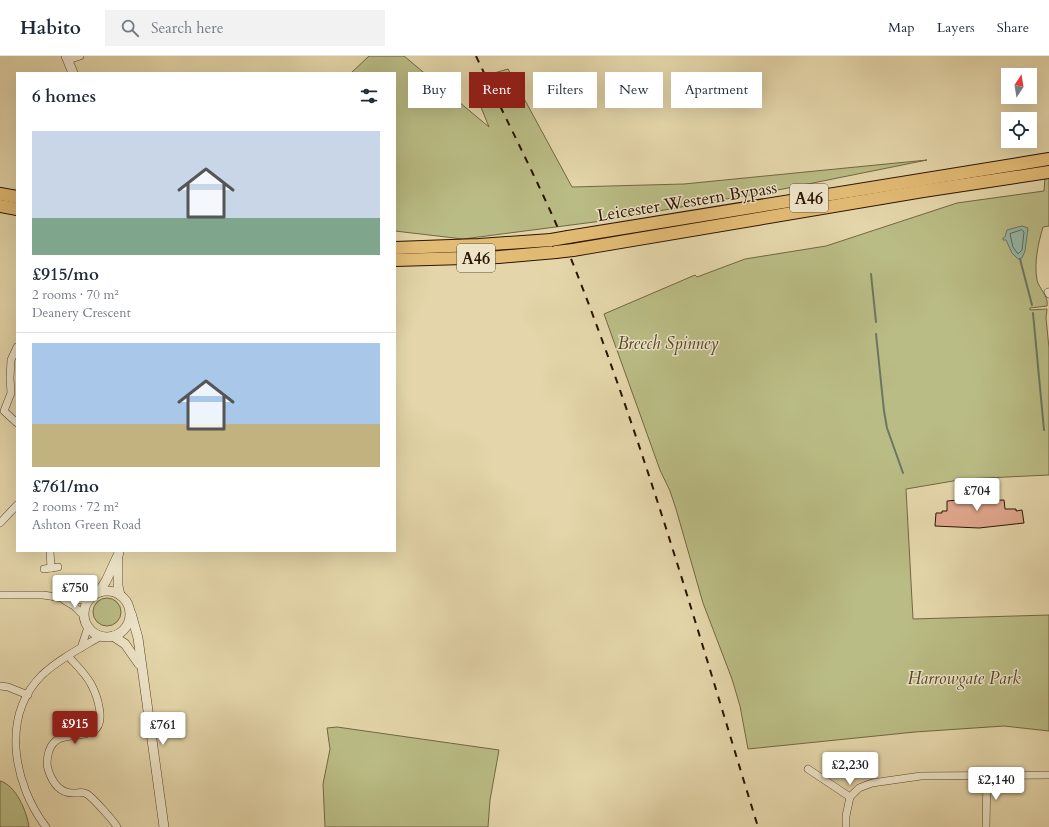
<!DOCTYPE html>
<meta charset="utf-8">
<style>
:root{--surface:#fff;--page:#f2f2f3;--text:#1f2937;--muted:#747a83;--line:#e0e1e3;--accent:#8f2418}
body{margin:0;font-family:Cardo,serif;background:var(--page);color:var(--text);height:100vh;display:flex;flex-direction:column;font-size:15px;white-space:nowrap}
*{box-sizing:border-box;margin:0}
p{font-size:13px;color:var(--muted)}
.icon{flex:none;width:22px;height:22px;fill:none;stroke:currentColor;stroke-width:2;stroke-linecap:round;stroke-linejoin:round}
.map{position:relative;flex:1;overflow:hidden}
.drawer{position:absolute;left:16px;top:16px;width:380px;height:480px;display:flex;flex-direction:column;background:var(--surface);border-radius:0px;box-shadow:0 4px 16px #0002}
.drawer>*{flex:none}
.top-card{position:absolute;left:408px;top:16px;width:380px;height:36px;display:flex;gap:8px}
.needle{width:26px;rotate:12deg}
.tools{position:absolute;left:1001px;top:12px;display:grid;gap:8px}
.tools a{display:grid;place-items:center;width:36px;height:36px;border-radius:0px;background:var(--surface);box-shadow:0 4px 16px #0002;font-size:20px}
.price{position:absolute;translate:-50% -34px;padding:0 9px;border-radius:4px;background:#fff;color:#222;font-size:13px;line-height:26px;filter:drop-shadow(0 1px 2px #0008)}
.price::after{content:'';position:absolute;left:50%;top:24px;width:12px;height:9px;margin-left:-6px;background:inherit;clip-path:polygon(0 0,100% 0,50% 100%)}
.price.on{background:var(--accent);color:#fff}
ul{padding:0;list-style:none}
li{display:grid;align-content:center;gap:8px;height:212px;padding:0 16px}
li+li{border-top:1px solid var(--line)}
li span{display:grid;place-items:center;height:124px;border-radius:0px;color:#555}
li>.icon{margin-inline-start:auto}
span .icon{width:72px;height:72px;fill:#fffc;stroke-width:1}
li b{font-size:17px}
h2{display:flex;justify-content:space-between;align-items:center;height:48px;padding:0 16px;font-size:17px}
.tag{padding:0 14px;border-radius:0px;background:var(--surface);box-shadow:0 4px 16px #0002;font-size:14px;line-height:36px}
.tag.on{background:var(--accent);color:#fff}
header{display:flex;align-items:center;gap:24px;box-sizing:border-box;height:56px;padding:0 20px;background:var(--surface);border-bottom:1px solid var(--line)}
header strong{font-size:19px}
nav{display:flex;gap:22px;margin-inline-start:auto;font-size:14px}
.search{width:280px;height:36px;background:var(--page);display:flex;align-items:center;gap:10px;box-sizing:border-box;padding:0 14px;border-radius:0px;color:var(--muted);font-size:15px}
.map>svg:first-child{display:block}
.green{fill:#babc85;stroke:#726743}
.water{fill:#95b9a8;stroke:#6b7665}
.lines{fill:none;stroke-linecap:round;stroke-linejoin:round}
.shore{stroke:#606654;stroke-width:1}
.stream{stroke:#6b7665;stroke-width:2}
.building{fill:#e1a88f;stroke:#2b1201}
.minor-casing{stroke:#59432b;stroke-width:8}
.tertiary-casing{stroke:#59432b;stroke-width:10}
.trunk-casing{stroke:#2b1201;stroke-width:14}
.minor{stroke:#ede4c8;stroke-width:7}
.tertiary{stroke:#ede4c8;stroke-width:9}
.trunk{stroke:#e2bb75;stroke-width:12}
.rail{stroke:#2b1201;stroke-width:2;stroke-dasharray:7 7;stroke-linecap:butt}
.trunk-bridge-casing{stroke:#2b1201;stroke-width:14;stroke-linecap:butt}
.trunk-bridge{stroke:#e2bb75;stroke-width:12}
.labels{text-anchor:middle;stroke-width:3;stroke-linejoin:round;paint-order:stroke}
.shield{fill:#ede4c8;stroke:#65513d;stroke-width:1}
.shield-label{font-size:16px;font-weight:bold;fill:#2b1201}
.street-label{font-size:17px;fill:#2b1201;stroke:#ede4c8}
.park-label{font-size:17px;font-style:italic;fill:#564529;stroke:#ede4c8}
</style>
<header>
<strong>Habito</strong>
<div class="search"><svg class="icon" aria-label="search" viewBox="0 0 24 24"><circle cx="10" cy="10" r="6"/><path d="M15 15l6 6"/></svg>Search here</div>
<nav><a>Map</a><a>Layers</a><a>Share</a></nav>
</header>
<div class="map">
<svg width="1049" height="771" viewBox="0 0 1049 771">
<rect width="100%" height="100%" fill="#e4d6aa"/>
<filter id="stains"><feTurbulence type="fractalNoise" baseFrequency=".005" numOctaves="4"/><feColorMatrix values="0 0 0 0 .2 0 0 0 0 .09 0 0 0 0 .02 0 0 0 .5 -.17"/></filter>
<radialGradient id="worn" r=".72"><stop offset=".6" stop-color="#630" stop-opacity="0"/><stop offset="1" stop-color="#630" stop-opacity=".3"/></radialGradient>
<g class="green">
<path d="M 369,0 L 404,0 L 489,71 L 470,24 L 508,13 L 572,131 L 684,128 L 927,104 L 783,133 L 602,165 L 463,183 L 395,175 L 395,17 L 351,17 Z"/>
<path d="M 1049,121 L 1049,170 L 1043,171 C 1038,188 1034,206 1037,224 C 1039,233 1049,240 1047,250 L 1030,252 L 1030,254 L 1047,253 L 1046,262 L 1049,292 L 1049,419 L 965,423 L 906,433 L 913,563 L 1049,559 L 1049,675 L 1004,670 L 915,676 L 748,693 L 740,650 L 732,623 L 703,547 L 676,453 L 670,435 L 660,414 L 604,258 L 695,219 L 697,221 L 745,203 L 826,190 L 957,147 L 1044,135 L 1045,122 Z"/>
<circle cx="107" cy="556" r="14"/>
<path d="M 337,671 L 499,694 L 490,744 L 488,771 L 325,771 L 323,728 L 330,693 L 327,672 Z"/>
<path d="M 0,725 C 16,729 27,756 29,771 L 0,771 Z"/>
</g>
<path class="water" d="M 1022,170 L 1028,172 L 1025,195 L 1022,202 L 1018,203 L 1012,197 L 1006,184 L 1003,184 L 1003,182 L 1005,181 L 1007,174 Z"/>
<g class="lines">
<path class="shore" d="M 1022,174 L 1024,176 L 1022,194 L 1018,198 L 1013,191 L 1010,178 Z"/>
<g class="stream">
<path d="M 1020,203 L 1032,249"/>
<path d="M 871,218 L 876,266"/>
<path d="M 1033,257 L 1044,374"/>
<path d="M 876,278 L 884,355 L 887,372 L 903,417"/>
</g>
</g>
<path class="building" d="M 978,431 L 979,445 L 1004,444 L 1005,453 L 1016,453 L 1016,455 L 1022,454 L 1024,467 L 979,472 L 935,470 L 936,457 L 942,457 L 942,455 L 947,455 L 947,445 L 958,444 L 958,432 Z"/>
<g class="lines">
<defs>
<g id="minor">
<path d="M 68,4 L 80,0"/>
<path d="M 1048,236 L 1049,238"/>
<path d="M 17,291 L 11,304 L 10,322 L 11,337 L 4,355 L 17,367"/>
<path d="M 0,467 L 17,449"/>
<path d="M 50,495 L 51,512"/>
<path d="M 44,513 L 58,511"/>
<path d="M 0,539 L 43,539 L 77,544 L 90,543"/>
<path d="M 64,544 L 74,550 L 84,560"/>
<path d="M 81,592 L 88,571"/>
<path d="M 68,600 C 76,609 85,617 91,628 C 97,639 107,668 93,675 C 77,684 56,674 49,695 C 47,702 46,707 48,713 C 52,726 60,738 75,737 C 79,737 82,735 87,738 C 92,741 114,765 117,771"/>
<path d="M 0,630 L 8,631 L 28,639"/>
<path d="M 808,713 L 850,741 L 846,760 L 846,771"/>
<path d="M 850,741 L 859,732 L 872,727 L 921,720 L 1049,719"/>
<path d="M 46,771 C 14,729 0,661 42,619 C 59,603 81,592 101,580"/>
<path d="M 986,771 L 987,718"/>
</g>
<g id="tertiary">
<path d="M 66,0 L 73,17"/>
<path d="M 118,504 L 118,530 L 120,539"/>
<circle cx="107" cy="558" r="23"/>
<path d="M 99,536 L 106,525 L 119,497"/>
<path d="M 131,557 L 138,582 L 164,771"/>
<path d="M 113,580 L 125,588 L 139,608"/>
</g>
<g id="trunk">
<path d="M 0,138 L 17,141"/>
<path d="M 0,150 L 17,153"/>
<path d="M 568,181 L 1049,103"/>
<path d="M 395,192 L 479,189 L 551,184"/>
<path d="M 573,194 L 923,135 L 1049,116"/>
<path d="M 395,204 L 499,201 L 556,196"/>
</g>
</defs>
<use href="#minor" class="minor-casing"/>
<use href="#tertiary" class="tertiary-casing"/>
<use href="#trunk" class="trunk-casing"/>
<use href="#minor" class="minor"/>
<use href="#tertiary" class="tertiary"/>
<use href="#trunk" class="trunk"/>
<path class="rail" d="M 476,0 C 509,70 545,138 574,210 C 646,393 700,583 758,771"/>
<defs>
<g id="trunk-bridge">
<path d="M 551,184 L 568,181"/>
<path d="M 556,196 L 573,194"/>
</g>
</defs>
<use href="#trunk-bridge" class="trunk-bridge-casing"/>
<use href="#trunk-bridge" class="trunk-bridge"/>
</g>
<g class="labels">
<g class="shield">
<rect x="790" y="128" width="38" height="28" rx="3"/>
<rect x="457" y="188" width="38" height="28" rx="3"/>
</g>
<g class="shield-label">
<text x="809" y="148">A46</text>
<text x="476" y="208">A46</text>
</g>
<g class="street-label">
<text transform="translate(687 145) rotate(-9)" y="6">Leicester Western Bypass</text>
</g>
<g class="park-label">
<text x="668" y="293">Breech Spinney</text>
<text x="964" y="628">Harrowgate Park</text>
</g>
</g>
<rect width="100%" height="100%" filter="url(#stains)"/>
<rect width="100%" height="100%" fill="url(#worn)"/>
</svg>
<div class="tools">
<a><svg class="needle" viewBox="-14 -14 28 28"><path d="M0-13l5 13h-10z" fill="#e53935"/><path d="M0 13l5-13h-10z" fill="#747a83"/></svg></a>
<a><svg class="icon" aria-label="locate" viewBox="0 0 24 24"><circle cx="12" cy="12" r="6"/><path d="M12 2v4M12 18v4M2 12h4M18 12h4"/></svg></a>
</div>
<b class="price" style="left:977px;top:456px">£704</b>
<b class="price" style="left:75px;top:553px">£750</b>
<b class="price on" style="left:75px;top:689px">£915</b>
<b class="price" style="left:163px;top:690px">£761</b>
<b class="price" style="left:850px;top:730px">£2,230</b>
<b class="price" style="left:996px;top:745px">£2,140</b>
<div class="top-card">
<a class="tag">Buy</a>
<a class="tag on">Rent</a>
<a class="tag">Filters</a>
<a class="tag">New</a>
<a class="tag">Apartment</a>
</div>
<section class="drawer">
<h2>6 homes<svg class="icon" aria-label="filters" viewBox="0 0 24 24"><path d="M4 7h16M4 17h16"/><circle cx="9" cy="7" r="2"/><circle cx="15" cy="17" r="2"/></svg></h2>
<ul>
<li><span style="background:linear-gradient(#c9d6e8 70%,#7fa58c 0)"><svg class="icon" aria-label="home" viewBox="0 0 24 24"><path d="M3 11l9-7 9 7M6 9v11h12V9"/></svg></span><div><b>£915/mo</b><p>2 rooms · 70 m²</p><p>Deanery Crescent</p></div></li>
<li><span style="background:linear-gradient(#a9c7e8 65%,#c2b280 0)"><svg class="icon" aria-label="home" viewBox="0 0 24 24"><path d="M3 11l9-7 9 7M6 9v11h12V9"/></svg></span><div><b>£761/mo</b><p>2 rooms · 72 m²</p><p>Ashton Green Road</p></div></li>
</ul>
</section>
</div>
